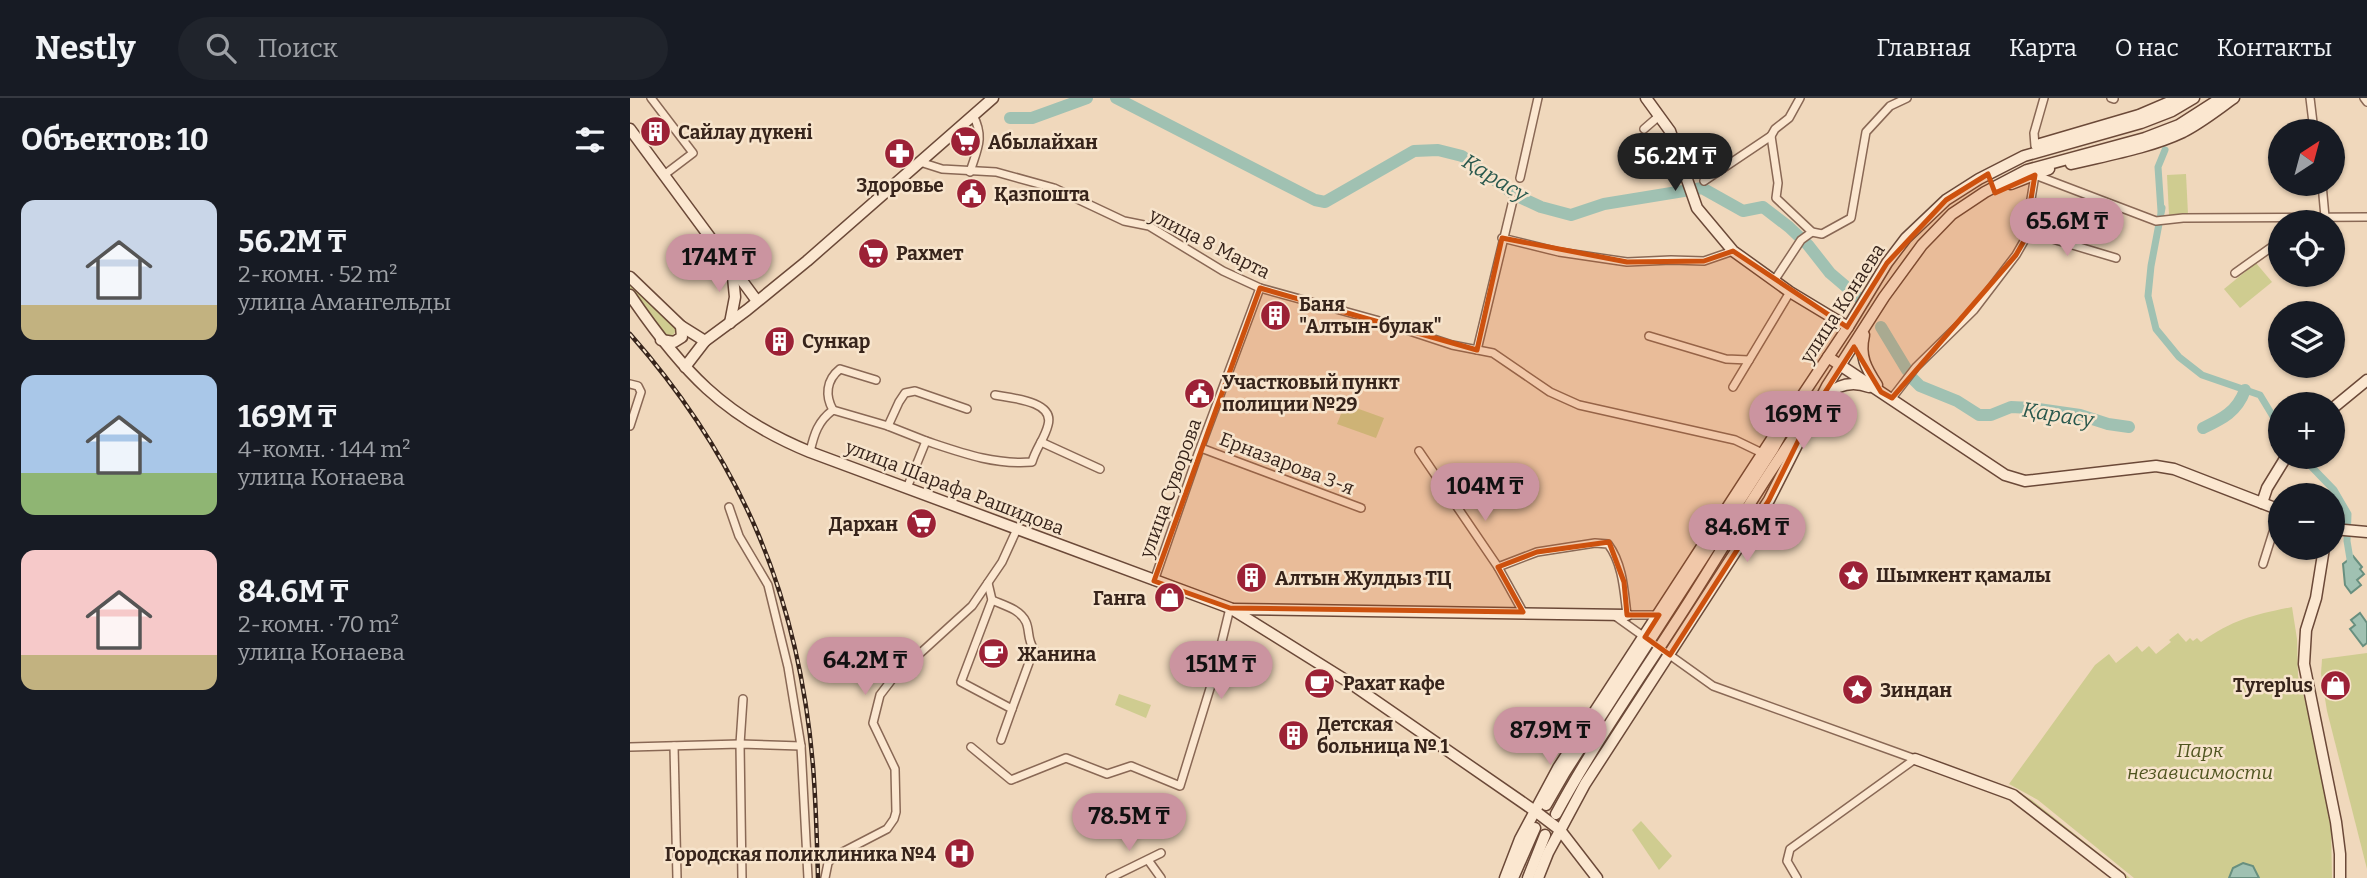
<!DOCTYPE html>
<html lang="ru">
<meta charset="utf-8">
<style>
:root{--surface:#171b24;--page:#20242c;--text:#f1f3f6;--muted:#9ea1a6;--line:#363941;--accent:#cb94a0}
body{margin:0;font-family:Bitter,serif;background:var(--page);color:var(--text);height:100vh;display:flex;flex-direction:column;font-size:26px;white-space:nowrap}
*{box-sizing:border-box;margin:0}
p{font-size:23px;color:var(--muted)}
.icon{flex:none;width:38px;height:38px;fill:none;stroke:currentColor;stroke-width:2;stroke-linecap:round;stroke-linejoin:round}
.map{position:relative;flex:1;overflow:hidden}
.details{display:flex;flex-direction:column;background:var(--surface);width:630px}
.details>*{flex:none}
.needle{width:46px;rotate:36deg}
.controls{position:absolute;left:1638px;top:21px;display:grid;gap:14px}
.controls a{display:grid;place-items:center;width:77px;height:77px;border-radius:50%;background:var(--surface);box-shadow:0 2px 5px #0004;font-size:35px}
.price{position:absolute;translate:-50% -60px;padding:0 16px;border-radius:24px;background:var(--accent);color:#111;font-size:23px;line-height:46px;filter:drop-shadow(0 2px 4px #0008)}
.price::after{content:'';position:absolute;left:50%;top:42px;width:21px;height:16px;margin-left:-10px;background:inherit;clip-path:polygon(0 0,100% 0,50% 100%)}
.price.on{background:#222;color:#fff}
ul{padding:0;list-style:none}
li{display:flex;align-items:center;gap:21px;height:175px;padding:0 21px}
li span{display:grid;place-items:center;flex:none;width:196px;height:140px;border-radius:14px;color:#555}
li>.icon{margin-inline-start:auto}
span .icon{width:84px;height:84px;fill:#fffc;stroke-width:1}
li b{font-size:30px}
h2{display:flex;justify-content:space-between;align-items:center;height:84px;padding:0 21px;font-size:30px}
header{display:flex;align-items:center;gap:42px;box-sizing:border-box;height:98px;padding:0 35px;background:var(--surface);border-bottom:2px solid var(--line)}
header strong{font-size:33px}
nav{display:flex;gap:38px;margin-inline-start:auto;font-size:24px}
.search{width:490px;height:63px;background:var(--page);display:flex;align-items:center;gap:18px;box-sizing:border-box;padding:0 24px;border-radius:38px;color:var(--muted);font-size:26px}
main{display:flex;flex:1;min-height:0}
.map>svg:first-child{display:block}
.green{fill:#cfcc90}
.water{fill:#a0c1b2;stroke:#688f7f;stroke-width:2}
.lines{fill:none;stroke-linecap:round;stroke-linejoin:round}
.canal{stroke:#a0c1b2;stroke-width:7}
.river{stroke:#a0c1b2;stroke-width:12}
.street-casing{stroke:#896855;stroke-width:10}
.secondary-casing{stroke:#6b4938;stroke-width:13}
.street{stroke:#fbe7d0;stroke-width:7}
.secondary{stroke:#fbe7d0;stroke-width:10}
.rail-casing{stroke:#37241b;stroke-width:4.5}
.rail{stroke:#f7e4cc;stroke-width:2;stroke-dasharray:5;stroke-linecap:butt}
.marked{fill:#cd510e;fill-opacity:0.2;stroke:#cd510e;stroke-width:5;stroke-linejoin:round}
.labels{text-anchor:middle;stroke-width:5;stroke-linejoin:round;paint-order:stroke}
.poi-label{font-size:19px;font-weight:bold;fill:#37241b;stroke:#f7e4cc;text-anchor:start}
.street-label{font-size:19px;fill:#37241b;stroke:#f7e4cc}
.park-label{font-size:19px;font-style:italic;fill:#505520;stroke:#f7e4cc}
.water-label{font-size:21px;font-style:italic;fill:#29584d;stroke:#f7e4cc}
</style>
<header>
<strong>Nestly</strong>
<div class="search"><svg class="icon" aria-label="search" viewBox="0 0 24 24"><circle cx="10" cy="10" r="6"/><path d="M15 15l6 6"/></svg>Поиск</div>
<nav><a>Главная</a><a>Карта</a><a>О нас</a><a>Контакты</a></nav>
</header>
<main>
<section class="details">
<h2>Объектов: 10<svg class="icon" aria-label="filters" viewBox="0 0 24 24"><path d="M4 7h16M4 17h16"/><circle cx="9" cy="7" r="2"/><circle cx="15" cy="17" r="2"/></svg></h2>
<ul>
<li><span style="background:linear-gradient(#c9d6e8 75%,#c2b280 0)"><svg class="icon" aria-label="home" viewBox="0 0 24 24"><path d="M3 11l9-7 9 7M6 9v11h12V9"/></svg></span><div><b>56.2M ₸</b><p>2-комн. · 52 m²</p><p>улица Амангельды</p></div></li>
<li><span style="background:linear-gradient(#a9c7e8 70%,#8fb573 0)"><svg class="icon" aria-label="home" viewBox="0 0 24 24"><path d="M3 11l9-7 9 7M6 9v11h12V9"/></svg></span><div><b>169M ₸</b><p>4-комн. · 144 m²</p><p>улица Конаева</p></div></li>
<li><span style="background:linear-gradient(#f6c9c9 75%,#c2b280 0)"><svg class="icon" aria-label="home" viewBox="0 0 24 24"><path d="M3 11l9-7 9 7M6 9v11h12V9"/></svg></span><div><b>84.6M ₸</b><p>2-комн. · 70 m²</p><p>улица Конаева</p></div></li>
</ul>
</section>
<div class="map">
<svg width="1737" height="780" viewBox="0 0 1737 780">
<rect width="100%" height="100%" fill="#f0d8bc"/>
<g class="green">
<path d="M 1556,76 L 1558,116 L 1539,117 L 1537,77 Z"/>
<path d="M 1626,165 L 1642,184 L 1610,210 L 1594,191 Z"/>
<path d="M 0,182 L 45,227 L 46,233 L 40,240 L 35,240 L 0,192 Z"/>
<path d="M 715,306 L 754,320 L 746,340 L 707,326 Z"/>
<path d="M 1662,509 L 1667,541 L 1668,578 L 1680,620 L 1701,729 L 1702,780 L 1504,780 L 1408,702 L 1379,686 L 1465,567 L 1479,556 L 1486,565 L 1507,548 L 1512,554 L 1519,548 L 1526,556 L 1541,544 L 1539,542 L 1548,535 L 1556,544 L 1560,540 L 1563,543 L 1567,540 L 1571,544 C 1604,521 1624,517 1662,509 Z"/>
<path d="M 1737,555 L 1737,771 L 1697,613 L 1691,576 L 1692,561 Z"/>
<path d="M 489,596 L 521,607 L 516,620 L 485,607 Z"/>
<path d="M 1377,687 L 1402,702 L 1500,780 L 1497,780 Z"/>
<path d="M 1011,723 L 1042,758 L 1029,772 L 1002,732 Z"/>
</g>
<g class="water">
<path d="M 1723,458 L 1732,469 L 1730,471 L 1734,476 L 1727,482 L 1731,487 L 1721,495 L 1715,487 L 1713,466 Z"/>
<path d="M 1730,515 L 1737,525 L 1737,545 L 1733,548 L 1720,531 L 1725,527 L 1721,522 Z"/>
<path d="M 1613,765 L 1623,768 L 1629,780 L 1599,780 L 1603,770 Z"/>
</g>
<g class="lines">
<g class="canal">
<path d="M 1532,110 L 1521,168 L 1518,198 L 1526,231 L 1549,259 L 1572,277 L 1630,297 L 1650,330"/>
<path d="M 1531,113 L 1528,69 L 1535,52"/>
<path d="M 1675,362 L 1704,392 L 1718,416 L 1717,443 L 1721,467"/>
</g>
<g class="river">
<path d="M 486,0 L 685,102 L 695,104 L 784,53 L 808,52 L 832,58 L 885,97 L 911,109 L 941,117 L 974,106 L 1072,90 L 1113,113 L 1133,109 L 1159,129 L 1178,147 L 1200,175 L 1234,204"/>
<path d="M 380,20 L 402,20 L 457,0"/>
<path d="M 1251,229 L 1277,272"/>
<path d="M 1283,281 L 1290,288 L 1327,303 L 1349,317 L 1361,317 L 1381,309 L 1401,310 L 1450,317 L 1478,326 L 1499,329"/>
<path d="M 1573,330 C 1592,321 1607,314 1615,292"/>
</g>
<defs>
<g id="street">
<path d="M 21,0 L 63,55 L 34,77"/>
<path d="M 1170,0 L 1159,20 L 1145,31 L 1141,38 L 1148,85 L 1146,100 L 1182,134 L 1192,136 L 1221,120 L 1236,34 L 1260,8 L 1277,0"/>
<path d="M 1481,0 L 1484,1"/>
<path d="M 1680,0 L 1684,33"/>
<path d="M 1734,0 L 1737,4"/>
<path d="M 1014,31 L 1029,18"/>
<path d="M 1405,48 L 1404,35 L 1414,0"/>
<path d="M 290,64 L 312,71 L 366,74 L 424,90 L 494,123 L 519,128 L 593,173 L 630,190 L 746,222 L 822,247 L 863,255 L 920,294 L 949,307 L 1105,342 L 1132,355"/>
<path d="M 340,74 C 347,51 355,40 343,17"/>
<path d="M 890,80 L 908,0"/>
<path d="M 1074,83 L 1141,38"/>
<path d="M 1692,86 L 1695,119"/>
<path d="M 1396,133 L 1486,160"/>
<path d="M 872,140 L 929,154 L 997,164 L 1041,162 L 1074,163 L 1103,153"/>
<path d="M 1605,175 L 1650,143"/>
<path d="M 1144,183 L 1171,142 L 1182,134"/>
<path d="M 1019,238 L 1096,261 L 1119,262"/>
<path d="M 847,252 L 883,102"/>
<path d="M 0,286 L 8,288 L 11,294 L 0,328"/>
<path d="M 1103,289 L 1160,194"/>
<path d="M 1262,300 L 1286,269 L 1344,212 L 1386,157 L 1394,143 L 1405,77 L 1526,123 L 1553,120 L 1737,119"/>
<path d="M 203,312 C 195,298 196,282 210,271 L 246,282"/>
<path d="M 258,328 L 269,304 L 275,295 L 285,293 L 337,311"/>
<path d="M 296,343 C 332,355 364,367 402,364 C 406,350 415,340 418,327 C 425,303 381,300 365,297"/>
<path d="M 411,344 L 470,371"/>
<path d="M 571,350 L 731,410"/>
<path d="M 789,353 L 868,469 L 893,514"/>
<path d="M 180,354 C 184,336 188,323 203,312 L 258,328 L 296,343 L 277,390"/>
<path d="M 99,409 L 109,438 L 138,487 L 158,569 L 171,648 L 178,780"/>
<path d="M 1633,466 L 1650,412"/>
<path d="M 868,469 L 907,454 L 965,445 L 978,446 C 993,466 994,493 997,517 L 1028,517"/>
<path d="M 524,483 L 568,356 L 630,190"/>
<path d="M 358,485 L 362,502 L 331,584 L 382,611 L 371,642"/>
<path d="M 362,502 C 373,507 390,511 396,524 C 400,533 397,542 404,551 L 382,611"/>
<path d="M 985,518 L 1083,588 L 1285,661"/>
<path d="M 44,648 L 47,780"/>
<path d="M 0,649 L 110,646 L 171,648"/>
<path d="M 341,649 L 381,682 L 436,660 L 477,676 L 501,668 L 550,688 L 582,584 L 600,510"/>
<path d="M 518,762 L 531,780"/>
<path d="M 112,780 L 110,646 L 113,601"/>
<path d="M 195,780 L 198,765 L 203,759 L 257,731 L 264,721 L 266,714 L 265,671 L 243,625 L 250,597 L 263,580 L 342,508 L 372,464 L 387,431"/>
<path d="M 480,780 L 531,755"/>
<path d="M 1167,780 L 1157,763 L 1160,751 L 1285,661"/>
</g>
<g id="secondary">
<path d="M 1016,0 L 1040,33 L 1067,110 L 1103,153 L 1160,194 L 1218,229"/>
<path d="M 0,31 L 127,203"/>
<path d="M 1410,46 L 1509,17 L 1549,0"/>
<path d="M 1441,66 C 1478,57 1519,50 1553,34 C 1571,25 1587,12 1604,0"/>
<path d="M 1381,86 L 1419,71"/>
<path d="M 0,179 L 51,228 L 75,243"/>
<path d="M 0,197 C 51,272 94,319 180,354 L 600,510 L 717,583 L 905,713 L 930,732 L 967,780"/>
<path d="M 100,225 L 105,199 L 102,169"/>
<path d="M 1234,237 C 1229,258 1236,270 1247,287"/>
<path d="M 31,242 L 44,244 L 52,239 L 51,228"/>
<path d="M 1198,259 L 1375,377 L 1395,383 L 1526,368 L 1544,371 L 1650,412"/>
<path d="M 55,269 L 75,243 L 117,212 L 177,163 L 363,0"/>
<path d="M 1195,298 C 1208,286 1223,283 1239,289"/>
<path d="M 1703,310 L 1737,282"/>
<path d="M 1632,405 L 1637,390 L 1656,359"/>
<path d="M 1703,431 L 1737,434"/>
<path d="M 1694,450 L 1686,500 L 1676,532 L 1674,566 L 1706,724 L 1710,756 L 1710,780"/>
<path d="M 602,511 L 997,517"/>
<path d="M 1285,661 L 1383,697 L 1490,780"/>
<path d="M 916,707 L 935,674 L 1143,351 L 1172,298 L 1218,229 L 1257,165 L 1276,140 L 1316,102 L 1349,81 L 1394,58 L 1511,25 L 1542,13 L 1564,0"/>
<path d="M 926,716 C 961,651 1004,589 1044,527 C 1087,462 1125,392 1171,329"/>
<path d="M 875,780 L 890,741 L 928,670 L 1149,330"/>
<path d="M 883,780 L 905,730"/>
<path d="M 898,780 L 915,737"/>
<path d="M 908,780 L 918,755 L 955,686 L 1139,402 L 1197,288 L 1254,199 L 1292,147 L 1322,116 L 1355,94 L 1397,72 L 1515,40 L 1549,27 L 1591,0"/>
</g>
</defs>
<use href="#street" class="street-casing"/>
<use href="#secondary" class="secondary-casing"/>
<use href="#street" class="street"/>
<use href="#secondary" class="secondary"/>
<defs>
<path id="rail" d="M 0,236 C 112,363 169,499 183,668 C 186,705 187,743 188,780"/>
</defs>
<use href="#rail" class="rail-casing"/>
<use href="#rail" class="rail"/>
</g>
<path class="marked" d="M 1358,76 L 1365,95 L 1405,77 L 1394,143 L 1386,157 L 1262,300 L 1251,294 L 1224,249 L 1183,313 L 1139,402 L 1040,557 L 1015,539 L 1029,517 L 997,517 L 994,484 L 979,444 L 907,454 L 868,469 L 893,514 L 600,510 L 524,483 L 630,190 L 847,252 L 872,140 L 997,164 L 1074,163 L 1103,153 L 1217,229 L 1257,165 L 1316,102 Z"/>
<defs>
<symbol id="building-disc" viewBox="-11 -11 22 22"><circle r="9.5" fill="#9c2136" stroke="#f7e4cc"/><path d="M-4-6H4V6H1V3H-1V6H-4ZM-2.5-4.3h1.7v1.8h-1.7ZM.8-4.3h1.7v1.8H.8ZM-2.5-1h1.7V.8h-1.7ZM.8-1h1.7V.8H.8Z" fill="#fff"/></symbol>
<symbol id="supermarket-disc" viewBox="-11 -11 22 22"><circle r="9.5" fill="#9c2136" stroke="#f7e4cc"/><path d="M-6-5.5h2.5l.6 2H6L4.5 2H-2.5L-4.4-4H-6ZM-1.5 3.2a1.3 1.3 0 1 0 .1 0ZM3 3.2a1.3 1.3 0 1 0 .1 0Z" fill="#fff"/></symbol>
<symbol id="pharmacy-disc" viewBox="-11 -11 22 22"><circle r="9.5" fill="#9c2136" stroke="#f7e4cc"/><path d="M-2-6h4v4h4v4h-4v4h-4v-4h-4v-4h4Z" fill="#fff"/></symbol>
<symbol id="civic-disc" viewBox="-11 -11 22 22"><circle r="9.5" fill="#9c2136" stroke="#f7e4cc"/><path d="M-.6-6.5H3V-4.5H.6V-3L4-1V1h2V6H-6V1h2V-1L-.6-3ZM-1.2 2.5V6h2.4V2.5Z" fill="#fff"/></symbol>
<symbol id="sight-disc" viewBox="-11 -11 22 22"><circle r="9.5" fill="#9c2136" stroke="#f7e4cc"/><path d="M0-6L1.8-2.2L6-1.7L2.9 1.2L3.7 5.4L0 3.3L-3.7 5.4L-2.9 1.2L-6-1.7L-1.8-2.2Z" fill="#fff"/></symbol>
<symbol id="shop-disc" viewBox="-11 -11 22 22"><circle r="9.5" fill="#9c2136" stroke="#f7e4cc"/><path d="M-5-2.5h2.3a2.7 3.5 0 0 1 5.4 0H5L5.5 6h-11ZM-1.5-2.5h3a1.5 2.3 0 0 0-3 0Z" fill="#fff"/></symbol>
<symbol id="cafe-disc" viewBox="-11 -11 22 22"><circle r="9.5" fill="#9c2136" stroke="#f7e4cc"/><path d="M-5.5-4.5H6V0H3Q3 3.5 0 3.5H-2.5Q-5.5 3.5-5.5 0ZM3-3.2v2h1.7v-2ZM-6 4.5H4V6H-6Z" fill="#fff"/></symbol>
<symbol id="hospital-disc" viewBox="-11 -11 22 22"><circle r="9.5" fill="#9c2136" stroke="#f7e4cc"/><path d="M-5-5h3v3.5h4V-5h3V5h-3V1.5h-4V5h-3Z" fill="#fff"/></symbol>
</defs>
<g fill-rule="evenodd">
<use href="#building-disc" x="8" y="16" width="35" height="35"/>
<use href="#supermarket-disc" x="318" y="26" width="35" height="35"/>
<use href="#pharmacy-disc" x="252" y="38" width="35" height="35"/>
<use href="#civic-disc" x="324" y="78" width="35" height="35"/>
<use href="#supermarket-disc" x="226" y="138" width="35" height="35"/>
<use href="#building-disc" x="628" y="200" width="35" height="35"/>
<use href="#building-disc" x="132" y="226" width="35" height="35"/>
<use href="#civic-disc" x="552" y="278" width="35" height="35"/>
<use href="#supermarket-disc" x="274" y="408" width="35" height="35"/>
<use href="#sight-disc" x="1206" y="460" width="35" height="35"/>
<use href="#building-disc" x="604" y="462" width="35" height="35"/>
<use href="#shop-disc" x="522" y="482" width="35" height="35"/>
<use href="#cafe-disc" x="346" y="538" width="35" height="35"/>
<use href="#cafe-disc" x="672" y="568" width="35" height="35"/>
<use href="#shop-disc" x="1688" y="570" width="35" height="35"/>
<use href="#sight-disc" x="1210" y="574" width="35" height="35"/>
<use href="#building-disc" x="646" y="620" width="35" height="35"/>
<use href="#hospital-disc" x="312" y="738" width="35" height="35"/>
</g>
<g class="labels">
<g class="poi-label">
<text x="48" y="41">Сайлау дүкені</text>
<text x="358" y="51">Абылайхан</text>
<text x="270" y="94" text-anchor="middle">Здоровье</text>
<text x="364" y="103">Қазпошта</text>
<text x="266" y="162">Рахмет</text>
<text x="669" y="213">Баня<tspan x="669" dy="22">"Алтын-булак"</tspan></text>
<text x="172" y="250">Сункар</text>
<text x="592" y="291">Участковый пункт<tspan x="592" dy="22">полиции №29</tspan></text>
<text x="268" y="433" text-anchor="end">Дархан</text>
<text x="1246" y="484">Шымкент қамалы</text>
<text x="645" y="487">Алтын Жулдыз ТЦ</text>
<text x="516" y="507" text-anchor="end">Ганга</text>
<text x="387" y="563">Жанина</text>
<text x="713" y="592">Рахат кафе</text>
<text x="1683" y="594" text-anchor="end">Tyreplus</text>
<text x="1250" y="599">Зиндан</text>
<text x="687" y="633">Детская<tspan x="687" dy="22">больница № 1</tspan></text>
<text x="306" y="763" text-anchor="end">Городская поликлиника №4</text>
</g>
<g class="street-label">
<text transform="translate(580 145) rotate(27)" y="7">улица 8 Марта</text>
<text transform="translate(1212 205) rotate(-57)" y="7">улица Конаева</text>
<text transform="translate(657 365) rotate(21)" y="7">Ерназарова 3-я</text>
<text transform="translate(325 389) rotate(21)" y="7">улица Шарафа Рашидова</text>
<text transform="translate(540 390) rotate(-70)" y="7">улица Суворова</text>
</g>
<g class="park-label">
<text x="1570" y="659">Парк<tspan x="1570" dy="22">независимости</tspan></text>
</g>
<g class="water-label">
<text transform="translate(865 80) rotate(31)" y="7">Қарасу</text>
<text transform="translate(1428 317) rotate(9)" y="7">Қарасу</text>
</g>
</g>
</svg>
<div class="controls">
<a><svg class="needle" viewBox="-14 -14 28 28"><path d="M0-13l5 13h-10z" fill="#e53935"/><path d="M0 13l5-13h-10z" fill="#9ea1a6"/></svg></a>
<a><svg class="icon" aria-label="locate" viewBox="0 0 24 24"><circle cx="12" cy="12" r="6"/><path d="M12 2v4M12 18v4M2 12h4M18 12h4"/></svg></a>
<a><svg class="icon" aria-label="layers" viewBox="0 0 24 24"><path d="M12 4l9 5-9 5-9-5zM3 14l9 5 9-5"/></svg></a>
<a>+</a>
<a>−</a>
</div>
<b class="price on" style="left:1045px;top:95px">56.2M ₸</b>
<b class="price" style="left:1437px;top:160px">65.6M ₸</b>
<b class="price" style="left:89px;top:196px">174M ₸</b>
<b class="price" style="left:1173px;top:353px">169M ₸</b>
<b class="price" style="left:855px;top:425px">104M ₸</b>
<b class="price" style="left:1117px;top:466px">84.6M ₸</b>
<b class="price" style="left:235px;top:599px">64.2M ₸</b>
<b class="price" style="left:591px;top:603px">151M ₸</b>
<b class="price" style="left:920px;top:669px">87.9M ₸</b>
<b class="price" style="left:499px;top:755px">78.5M ₸</b>
</div>
</main>
